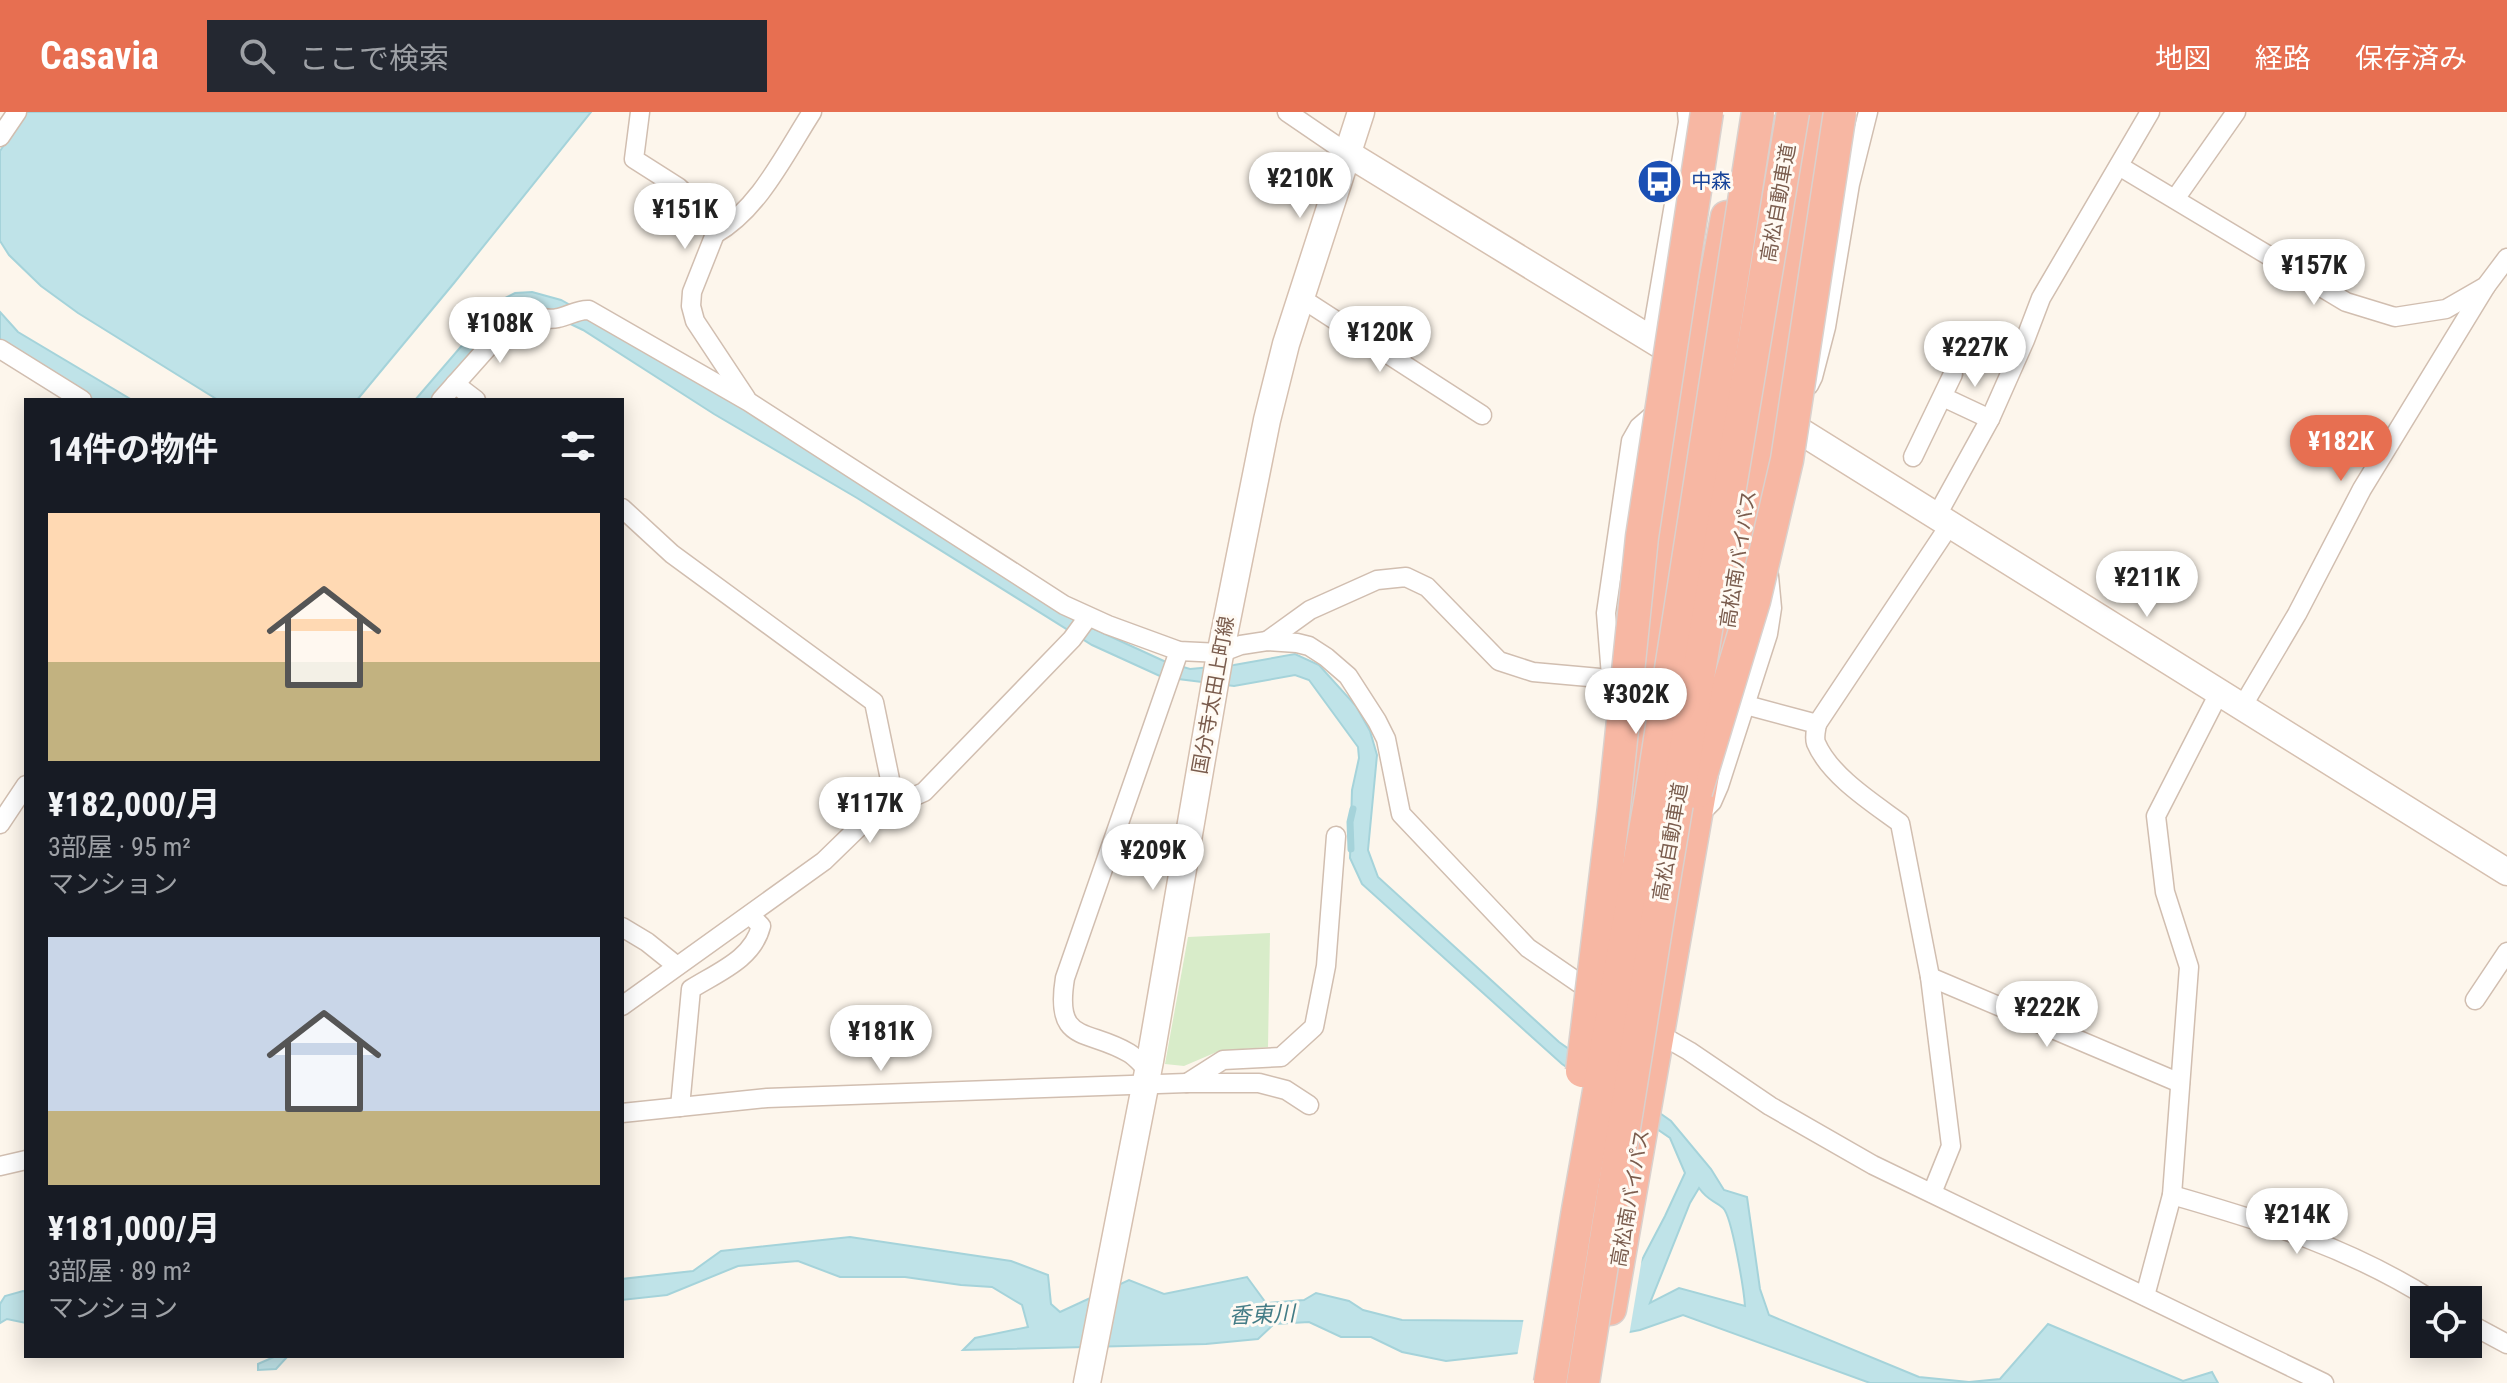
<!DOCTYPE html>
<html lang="ja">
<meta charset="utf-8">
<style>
:root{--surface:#171b24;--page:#242831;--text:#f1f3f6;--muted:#9ea1a6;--accent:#e76f51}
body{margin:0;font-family:"Roboto Condensed","Noto Sans JP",sans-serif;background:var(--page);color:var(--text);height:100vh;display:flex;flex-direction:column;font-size:30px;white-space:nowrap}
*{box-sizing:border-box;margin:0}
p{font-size:26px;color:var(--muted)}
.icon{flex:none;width:44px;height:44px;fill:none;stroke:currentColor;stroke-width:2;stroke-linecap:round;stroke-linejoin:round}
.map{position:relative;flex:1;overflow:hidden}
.panel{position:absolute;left:24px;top:286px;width:600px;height:960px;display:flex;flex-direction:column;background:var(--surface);border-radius:0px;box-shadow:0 4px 20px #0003}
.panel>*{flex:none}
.tools{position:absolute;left:2410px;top:1174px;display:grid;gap:16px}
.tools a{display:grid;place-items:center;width:72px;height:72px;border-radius:0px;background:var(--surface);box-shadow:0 4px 20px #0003;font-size:40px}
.price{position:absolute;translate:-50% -68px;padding:0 18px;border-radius:28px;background:#fff;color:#222;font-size:26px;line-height:52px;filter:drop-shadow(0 2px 4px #0008)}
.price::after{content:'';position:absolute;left:50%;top:48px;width:24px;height:18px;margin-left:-12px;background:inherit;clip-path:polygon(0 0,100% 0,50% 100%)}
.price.active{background:var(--accent);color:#fff}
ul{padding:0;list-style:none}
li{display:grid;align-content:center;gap:16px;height:424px;padding:0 24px}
li span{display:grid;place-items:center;height:248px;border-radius:0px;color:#555}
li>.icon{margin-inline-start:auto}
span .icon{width:144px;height:144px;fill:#fffc;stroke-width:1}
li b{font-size:34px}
h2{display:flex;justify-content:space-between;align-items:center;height:96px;padding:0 24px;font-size:34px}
header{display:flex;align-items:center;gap:48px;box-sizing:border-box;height:112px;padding:0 40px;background:var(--accent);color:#fff}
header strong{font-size:38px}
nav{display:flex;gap:44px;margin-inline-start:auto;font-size:28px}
.search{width:560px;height:72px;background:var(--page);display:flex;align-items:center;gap:20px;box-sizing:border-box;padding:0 28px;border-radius:0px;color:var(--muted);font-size:30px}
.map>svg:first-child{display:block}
.green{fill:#d8ecc9}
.water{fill:#bfe3e8;stroke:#a5d3da;stroke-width:2;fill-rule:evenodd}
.pier{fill:#fdf6ec}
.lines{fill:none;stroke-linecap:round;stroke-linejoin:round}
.stream{stroke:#a5d3da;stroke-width:7}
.street-casing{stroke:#d1beb0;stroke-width:21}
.secondary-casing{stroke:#d6c0b0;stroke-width:29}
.highway-casing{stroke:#dad1cd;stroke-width:35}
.street{stroke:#fff;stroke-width:18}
.secondary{stroke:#fff;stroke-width:26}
.highway{stroke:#f7b7a3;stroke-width:32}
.highway-bridge-casing{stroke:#dad1cd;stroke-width:35;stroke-linecap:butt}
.highway-bridge{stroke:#f7b7a3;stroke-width:32}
.labels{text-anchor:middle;stroke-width:6;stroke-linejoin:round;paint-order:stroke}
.transit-label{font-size:20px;fill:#164399;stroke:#fffaf3;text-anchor:start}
.street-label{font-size:20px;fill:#7a5c4d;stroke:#fffaf3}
.water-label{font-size:22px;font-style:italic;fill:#437c86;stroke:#fffaf3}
</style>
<header>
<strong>Casavia</strong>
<div class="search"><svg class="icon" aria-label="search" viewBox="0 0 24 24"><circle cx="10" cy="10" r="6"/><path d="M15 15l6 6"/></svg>ここで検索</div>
<nav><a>地図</a><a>経路</a><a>保存済み</a></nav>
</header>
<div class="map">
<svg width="2507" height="1271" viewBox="0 0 2507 1271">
<rect width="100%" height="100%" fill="#fdf6ec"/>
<path class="green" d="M 1270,821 L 1268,935 L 1219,939 L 1184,954 L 1165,952 L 1188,825 Z"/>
<g class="water">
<path d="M 26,0 L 591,0 L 454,171 L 357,288 L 218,288 L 78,201 L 41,174 L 9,143 L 0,129 L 0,39 Z"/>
<path d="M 532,180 L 561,188 L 597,208 L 782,319 L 1079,510 L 1166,550 L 1190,557 L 1234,553 L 1295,542 L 1319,553 L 1356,594 L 1370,619 L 1377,643 L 1368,738 L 1378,765 L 1559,930 L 1671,1009 L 1711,1057 L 1724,1078 L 1747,1085 L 1760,1177 L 1769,1203 L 1919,1265 L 1969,1270 L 2000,1267 L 2048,1212 L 2183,1269 L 2212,1260 L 2218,1271 L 1870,1271 L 1683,1203 L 1640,1218 L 1518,1241 L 1446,1249 L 1402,1240 L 1371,1225 L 1341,1225 L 1309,1210 L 1274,1212 L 1258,1227 L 1206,1232 L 963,1238 L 975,1226 L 1028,1215 L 1022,1193 L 992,1175 L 961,1173 L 905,1165 L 840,1165 L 798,1149 L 738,1154 L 667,1183 L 622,1188 L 622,1167 L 693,1159 L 721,1139 L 850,1125 L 1011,1149 L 1048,1163 L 1051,1192 L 1060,1200 L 1129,1168 L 1164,1182 L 1247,1165 L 1266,1191 L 1304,1188 L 1316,1181 L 1349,1189 L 1363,1198 L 1402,1208 L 1526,1209 L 1615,1199 L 1665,1104 L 1685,1061 L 1670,1026 L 1562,952 L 1362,772 L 1350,746 L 1352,678 L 1359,646 L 1358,635 L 1309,568 L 1295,563 L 1234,574 L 1162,565 L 1092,533 L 857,386 L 714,302 L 583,218 L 541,198 L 525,196 L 450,267 L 432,288 L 415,288 L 501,188 L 515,181 ZM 1699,1076 C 1709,1090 1713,1087 1723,1096 C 1732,1104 1744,1179 1745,1194 L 1679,1176 L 1650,1191 L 1690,1091 Z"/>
<path d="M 0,200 L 18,220 L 132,288 L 94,288 L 3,233 L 0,231 Z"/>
<path d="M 23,1179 L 26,1180 L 26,1211 L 7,1207 L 0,1211 L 0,1192 L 5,1184 Z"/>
<path d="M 276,1244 L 288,1244 L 276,1257 L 258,1258 L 258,1252 Z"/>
</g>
<path class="pier" d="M 1644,1134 L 1629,1224 L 1517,1245 L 1524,1205 L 1612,1195 Z"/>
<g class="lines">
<path class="stream" d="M 1351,737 L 1350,710 L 1353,697"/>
<defs>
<g id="street">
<path d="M 640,0 L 634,47 L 678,75 L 711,106 L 715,122 L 692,180 L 691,194 L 695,209 L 746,286"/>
<path d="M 1287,0 L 1347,41"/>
<path d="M 0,25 L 17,0"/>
<path d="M 2119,54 L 2346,190 L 2395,205 L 2446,197 L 2486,174 L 2507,146"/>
<path d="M 2175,87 L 2236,0"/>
<path d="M 715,122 C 759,97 785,42 812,0"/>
<path d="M 1301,186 L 1482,303"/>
<path d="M 1651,227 L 1688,10 L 1687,0"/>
<path d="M 0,237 L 82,288"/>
<path d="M 455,272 L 476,288"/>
<path d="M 1943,285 L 1990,307"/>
<path d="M 441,288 L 513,207 C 531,199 541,210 558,206 C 569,204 578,197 589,198 L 749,290 L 1064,493 L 1108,513 L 1179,539 L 1220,541 L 1241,533 L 1267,529 L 1297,531 L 1309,534 L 1326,545 L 1348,564 L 1377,609 L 1386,627 L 1401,702 L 1528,836 L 1595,882"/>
<path d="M 1762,296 L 1809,273 L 1813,265 L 1826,215 L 1850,72 L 1868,0"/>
<path d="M 1913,345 L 1953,262"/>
<path d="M 622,396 L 672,442 L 874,590 L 893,682"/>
<path d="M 1936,405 L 1990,307 L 2025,228 L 2041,186 L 2150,0"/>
<path d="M 1267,529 L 1310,498 L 1377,468 L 1406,465 L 1427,475 L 1499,549 L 1533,560 L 1611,567"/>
<path d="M 1613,589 L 1606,501 L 1631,329 L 1639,315 L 1660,297"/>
<path d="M 1746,593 L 1817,612 L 1949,414"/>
<path d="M 2242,595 L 2297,502 L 2362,377 L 2486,174"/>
<path d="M 1817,612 C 1816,618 1814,625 1816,631 C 1830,664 1873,691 1900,711 L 1930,865 L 1951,1034 L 1932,1081"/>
<path d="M 1702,700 L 1712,690 L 1719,674 L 1768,522 L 1772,496 L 1769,464"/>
<path d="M 0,712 L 26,673"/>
<path d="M 622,815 L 647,830 L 677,854"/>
<path d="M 1930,865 L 2180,971"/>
<path d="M 2475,888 L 2507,840"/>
<path d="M 622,894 L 824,749 L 893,682 L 906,688 L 924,680 L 1072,527 L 1088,505"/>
<path d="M 1654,919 L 1689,939 L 1770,994 L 1873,1053 L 2324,1271"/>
<path d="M 1148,958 C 1142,953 1136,945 1129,941 C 1087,916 1054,933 1065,866 L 1179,539"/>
<path d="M 1187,971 L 1223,948 L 1281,945 L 1314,915 L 1326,854 L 1336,724"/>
<path d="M 680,995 L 691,877 C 718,860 753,847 761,814 L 750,803"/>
<path d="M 622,1001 L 767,986 L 1187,971 L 1259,971 L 1286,978 L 1309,993"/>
<path d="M 0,1054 L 26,1048"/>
<path d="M 2172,1083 C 2266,1110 2348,1135 2432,1188"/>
<path d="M 2145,1184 L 2172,1083 L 2189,855 L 2165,780 L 2156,704 L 2219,581"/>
<path d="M 2468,1211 L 2507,1232"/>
</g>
<g id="secondary">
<path d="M 1347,41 L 1685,248"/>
<path d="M 1776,304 L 2507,760"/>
<path d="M 1087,1271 L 1150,949 L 1219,548 L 1267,308 L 1286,232 L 1361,0"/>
</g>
<g id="highway">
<path d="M 1717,574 L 1810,0"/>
<path d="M 1618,782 L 1699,257 L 1727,105"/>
<path d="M 1610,1197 L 1705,651"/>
</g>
</defs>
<use href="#street" class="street-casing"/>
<use href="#secondary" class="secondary-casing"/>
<use href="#highway" class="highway-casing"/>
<use href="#street" class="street"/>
<use href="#secondary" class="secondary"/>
<use href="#highway" class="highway"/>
<defs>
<g id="highway-bridge">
<path d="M 1696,680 L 1754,489 L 1787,348 L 1840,0"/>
<path d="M 1582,959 L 1614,695 L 1642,425 L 1707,0"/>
<path d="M 1550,1271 L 1578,1098 L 1651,685 L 1758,0"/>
<path d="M 1583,1271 L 1659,798 L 1793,0"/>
</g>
</defs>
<use href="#highway-bridge" class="highway-bridge-casing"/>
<use href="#highway-bridge" class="highway-bridge"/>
</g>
<defs>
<symbol id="bus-disc" viewBox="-11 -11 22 22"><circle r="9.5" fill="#1a4fb4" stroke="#fffaf3"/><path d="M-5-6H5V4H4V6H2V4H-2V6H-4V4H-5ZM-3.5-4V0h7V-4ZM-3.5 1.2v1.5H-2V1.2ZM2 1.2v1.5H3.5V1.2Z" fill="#fff"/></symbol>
</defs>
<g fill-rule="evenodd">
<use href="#bus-disc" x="1634" y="44" width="51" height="51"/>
</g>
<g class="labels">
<g class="transit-label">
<text x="1691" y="76">中森</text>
</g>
<g class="street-label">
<text transform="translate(1778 91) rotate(-80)" y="7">高松自動車道</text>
<text transform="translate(1738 447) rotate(-81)" y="7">高松南バイパス</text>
<text transform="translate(1213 583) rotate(-80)" y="7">国分寺太田上町線</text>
<text transform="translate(1670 730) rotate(-80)" y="7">高松自動車道</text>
<text transform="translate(1630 1086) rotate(-80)" y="7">高松南バイパス</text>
</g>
<g class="water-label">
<text transform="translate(1262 1202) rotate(-2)" y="8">香東川</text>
</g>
</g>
</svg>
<div class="tools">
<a><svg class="icon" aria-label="locate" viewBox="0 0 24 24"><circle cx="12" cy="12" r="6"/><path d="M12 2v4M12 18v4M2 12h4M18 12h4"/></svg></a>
</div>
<b class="price" style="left:1300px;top:108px">¥210K</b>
<b class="price" style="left:685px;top:139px">¥151K</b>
<b class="price" style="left:2314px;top:195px">¥157K</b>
<b class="price" style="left:500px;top:253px">¥108K</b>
<b class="price" style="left:1380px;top:262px">¥120K</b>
<b class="price" style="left:1975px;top:277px">¥227K</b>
<b class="price active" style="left:2341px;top:371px">¥182K</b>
<b class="price" style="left:2147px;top:507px">¥211K</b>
<b class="price" style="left:1636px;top:624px">¥302K</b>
<b class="price" style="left:870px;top:733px">¥117K</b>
<b class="price" style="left:1153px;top:780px">¥209K</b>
<b class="price" style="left:2047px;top:937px">¥222K</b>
<b class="price" style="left:881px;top:961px">¥181K</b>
<b class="price" style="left:2297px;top:1144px">¥214K</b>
<section class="panel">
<h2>14件の物件<svg class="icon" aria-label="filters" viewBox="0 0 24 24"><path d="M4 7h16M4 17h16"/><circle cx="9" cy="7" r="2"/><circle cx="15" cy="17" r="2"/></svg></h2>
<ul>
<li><span style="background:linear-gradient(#ffd9b3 60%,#c2b280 0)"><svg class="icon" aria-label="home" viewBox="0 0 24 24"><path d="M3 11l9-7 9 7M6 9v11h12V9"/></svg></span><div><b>¥182,000/月</b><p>3部屋 · 95 m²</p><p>マンション</p></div></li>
<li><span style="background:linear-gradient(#c9d6e8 70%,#c2b280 0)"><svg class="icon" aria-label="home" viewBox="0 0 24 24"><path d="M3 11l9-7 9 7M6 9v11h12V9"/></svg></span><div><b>¥181,000/月</b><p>3部屋 · 89 m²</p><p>マンション</p></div></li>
</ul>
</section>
</div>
